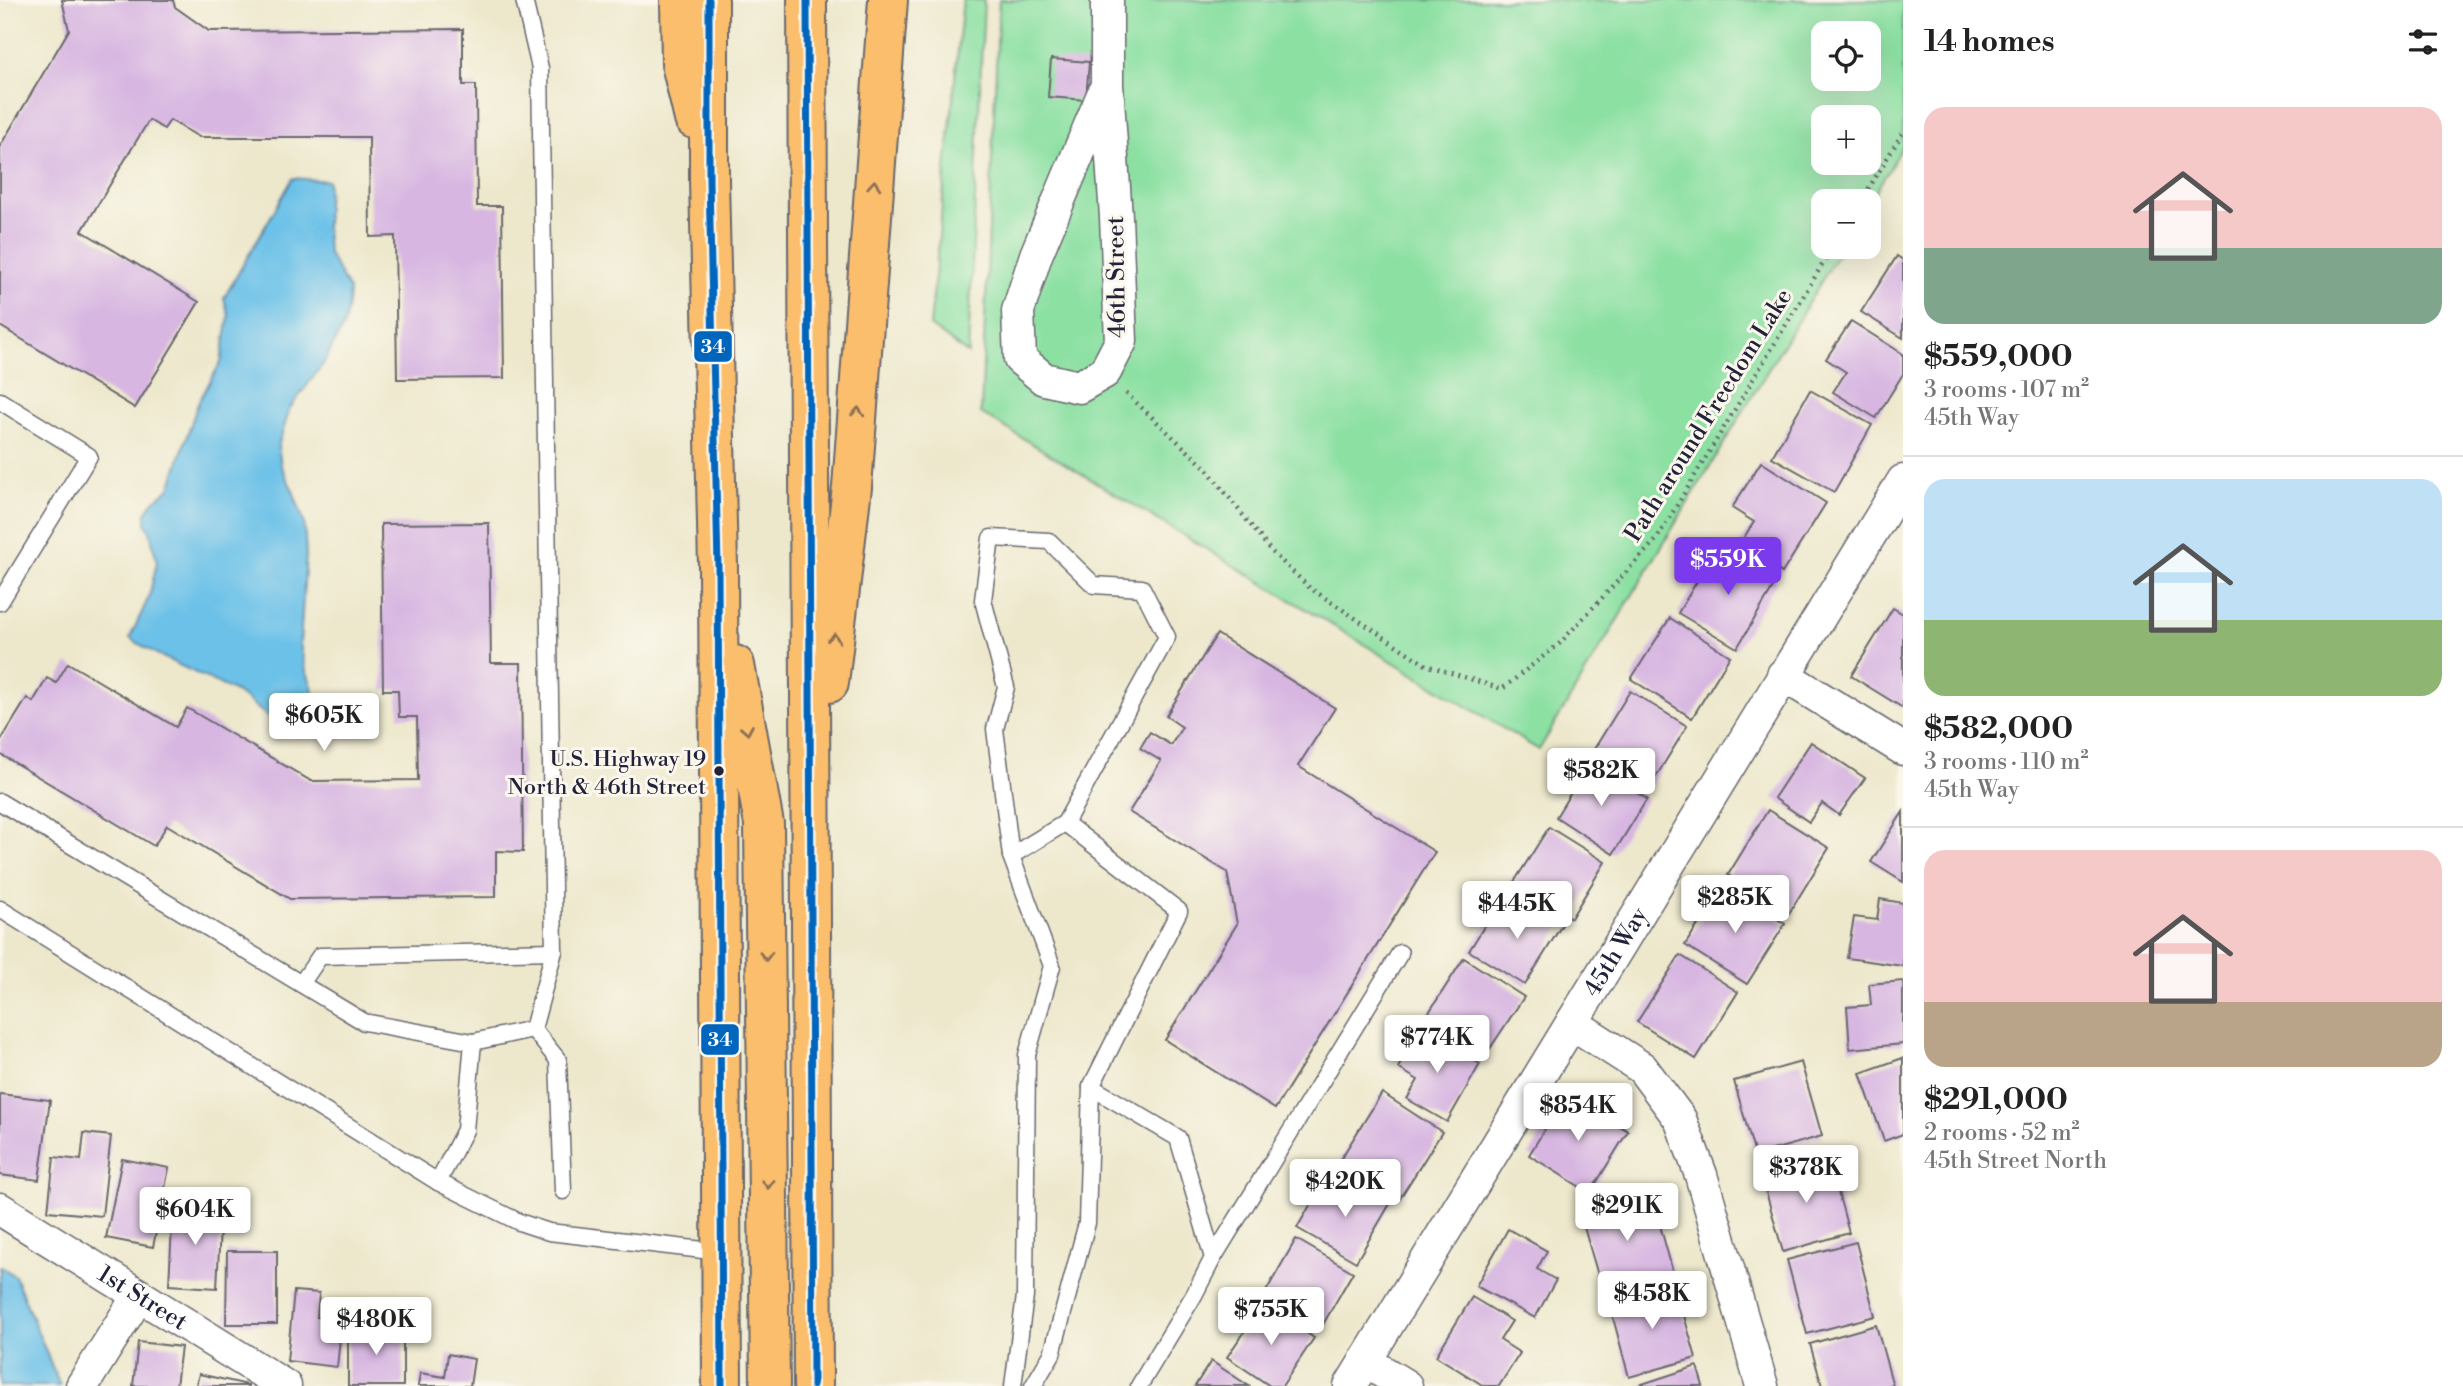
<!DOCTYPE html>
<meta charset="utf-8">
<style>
:root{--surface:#fff;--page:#f6f6f6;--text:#222;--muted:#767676;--line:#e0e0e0;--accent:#7c3aed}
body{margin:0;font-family:"Libre Bodoni",serif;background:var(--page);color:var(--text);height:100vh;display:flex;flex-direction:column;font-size:26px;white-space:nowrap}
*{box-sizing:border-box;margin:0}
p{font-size:23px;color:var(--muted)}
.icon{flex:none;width:38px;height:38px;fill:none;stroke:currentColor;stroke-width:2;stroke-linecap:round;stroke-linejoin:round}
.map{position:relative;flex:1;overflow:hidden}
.side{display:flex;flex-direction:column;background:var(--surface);width:560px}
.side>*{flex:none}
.buttons{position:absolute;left:1811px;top:21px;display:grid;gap:14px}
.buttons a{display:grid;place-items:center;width:70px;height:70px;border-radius:14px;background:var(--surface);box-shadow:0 7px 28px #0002;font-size:35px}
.price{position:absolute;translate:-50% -60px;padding:0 16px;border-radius:7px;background:#fff;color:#222;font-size:23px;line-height:46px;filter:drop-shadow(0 2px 4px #0008)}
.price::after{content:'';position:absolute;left:50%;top:42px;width:21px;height:16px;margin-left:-10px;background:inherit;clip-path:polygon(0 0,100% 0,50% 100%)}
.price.on{background:var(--accent);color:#fff}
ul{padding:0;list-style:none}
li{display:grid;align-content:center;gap:14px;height:371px;padding:0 21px}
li+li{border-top:2px solid var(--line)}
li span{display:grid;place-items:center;height:217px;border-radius:21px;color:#555}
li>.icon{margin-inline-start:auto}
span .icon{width:126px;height:126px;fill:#fffc;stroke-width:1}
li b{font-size:30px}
h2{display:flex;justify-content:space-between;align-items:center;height:84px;padding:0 21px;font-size:30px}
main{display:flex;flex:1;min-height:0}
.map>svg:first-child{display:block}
.green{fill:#8be0a2;stroke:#56816e;stroke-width:2;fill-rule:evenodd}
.water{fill:#6cc1e8;stroke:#477292;stroke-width:2}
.building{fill:#d7b6e1}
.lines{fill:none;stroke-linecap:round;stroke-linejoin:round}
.lane-casing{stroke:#69676e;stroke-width:19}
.street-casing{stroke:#69676e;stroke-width:35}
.highway-casing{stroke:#69676e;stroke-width:42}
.path{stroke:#69676e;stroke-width:4.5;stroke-dasharray:2 5;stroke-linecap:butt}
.lane{stroke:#fff;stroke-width:16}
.street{stroke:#fff;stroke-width:32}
.highway{stroke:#fabe6d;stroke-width:38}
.bus-1-casing{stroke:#fbf7ec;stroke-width:12}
.bus-1{stroke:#0065bd;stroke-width:7}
.oneway{stroke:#8e7054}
.bus-dot{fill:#22223b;stroke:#fbf7ec;stroke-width:2.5}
.labels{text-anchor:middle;stroke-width:6;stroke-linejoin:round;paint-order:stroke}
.bus-label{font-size:22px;fill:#22223b;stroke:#fbf7ec;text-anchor:end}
.street-label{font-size:24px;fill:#22223b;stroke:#fbf7ec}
.line-badge{stroke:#fbf7ec;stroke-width:2.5}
.badge-label{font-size:19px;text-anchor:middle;font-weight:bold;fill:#fff}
</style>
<main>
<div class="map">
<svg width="1903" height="1386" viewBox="0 0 1903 1386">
<rect width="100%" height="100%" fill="#fbf7ec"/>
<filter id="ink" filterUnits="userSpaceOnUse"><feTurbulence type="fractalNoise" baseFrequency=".0143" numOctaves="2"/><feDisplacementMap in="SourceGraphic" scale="14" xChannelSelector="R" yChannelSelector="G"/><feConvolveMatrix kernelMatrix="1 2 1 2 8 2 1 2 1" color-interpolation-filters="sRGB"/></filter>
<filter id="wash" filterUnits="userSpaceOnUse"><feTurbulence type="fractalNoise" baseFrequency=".00686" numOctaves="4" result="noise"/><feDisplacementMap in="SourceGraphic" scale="28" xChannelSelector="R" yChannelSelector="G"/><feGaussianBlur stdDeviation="1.57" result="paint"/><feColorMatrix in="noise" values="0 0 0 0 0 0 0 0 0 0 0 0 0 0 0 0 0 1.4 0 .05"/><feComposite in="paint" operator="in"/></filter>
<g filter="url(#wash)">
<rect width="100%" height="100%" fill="#ede8cc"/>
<g class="green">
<path d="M 963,0 L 984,0 L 968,354 L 930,326 Z"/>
<path d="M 999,0 L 1903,0 L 1903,146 L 1869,202 L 1824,201 L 1824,247 L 1842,247 L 1539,750 L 981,413 ZM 1824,33 L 1869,33 L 1869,79 L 1824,79 ZM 1824,117 L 1869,117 L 1869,163 L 1824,163 Z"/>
</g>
<g class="water">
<path d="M 293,178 L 328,181 L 326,228 L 328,253 L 349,290 L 348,305 L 344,325 L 323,364 L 290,408 L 278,446 L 281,466 L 293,491 L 304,522 L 306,554 L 300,644 L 305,668 L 312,686 L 315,712 L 309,727 C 297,728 287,727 277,722 C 262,714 251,701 237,693 C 201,674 164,661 130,638 L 149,597 L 157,562 L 150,531 L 146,524 L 146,513 L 154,501 L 170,488 L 198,403 L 221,362 L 229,316 L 224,298 Z"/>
<path d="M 0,1266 L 15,1276 L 60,1386 L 0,1386 Z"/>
</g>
<g id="blocks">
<g class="building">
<path d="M 62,0 L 173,0 L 175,7 L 209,31 L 463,29 L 463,85 L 476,85 L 477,206 L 502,206 L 504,378 L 397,379 L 395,236 L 370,237 L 369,137 L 199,137 L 170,120 L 164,129 L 149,120 L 82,231 L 199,302 L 135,408 L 0,326 L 0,146 L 69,30 Z"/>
<path d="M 1051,59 L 1089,62 L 1086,100 L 1048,97 Z"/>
<path d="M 1897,256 L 1903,260 L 1903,338 L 1861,312 Z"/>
<path d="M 1851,321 L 1903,354 L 1903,374 L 1876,418 L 1833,392 L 1846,372 L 1826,359 Z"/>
<path d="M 1810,390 L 1872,425 L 1834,492 L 1772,457 Z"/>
<path d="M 1761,462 L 1826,503 L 1782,573 L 1739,545 L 1754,522 L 1732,508 Z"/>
<path d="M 489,523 L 491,663 L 521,663 L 523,852 L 496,851 L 496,897 L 290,899 L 167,825 L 154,846 L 0,754 L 0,742 L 27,698 L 33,702 L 47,678 L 56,683 L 68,663 L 176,727 L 187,708 L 311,781 L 418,780 L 417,717 L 399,717 L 398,690 L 383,690 L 381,524 Z"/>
<path d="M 1718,546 L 1777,581 L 1737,648 L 1678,613 Z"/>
<path d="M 1893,608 L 1903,614 L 1903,708 L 1851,676 Z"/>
<path d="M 1670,618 L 1730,656 L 1692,718 L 1631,679 Z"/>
<path d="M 1217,634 L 1335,708 L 1298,766 L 1435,852 L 1275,1109 L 1165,1040 L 1237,924 L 1227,872 L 1129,812 L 1161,761 L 1140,748 L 1150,732 L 1171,745 L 1182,727 L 1166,716 Z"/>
<path d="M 1630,691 L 1687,726 L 1651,785 L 1593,751 Z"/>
<path d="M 1811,742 L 1865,778 L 1839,815 L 1822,803 L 1809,822 L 1774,798 Z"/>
<path d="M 1589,763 L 1647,799 L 1613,854 L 1556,817 Z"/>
<path d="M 1768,810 L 1829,848 L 1789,913 L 1728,875 Z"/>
<path d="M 1903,812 L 1903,882 L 1871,862 Z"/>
<path d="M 1549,827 L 1605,862 L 1571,918 L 1514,882 Z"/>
<path d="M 1724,885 L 1785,924 L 1747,984 L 1685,945 Z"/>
<path d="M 1880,899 L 1903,903 L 1903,966 L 1847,958 L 1854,917 L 1877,920 Z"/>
<path d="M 1526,900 L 1563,923 L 1525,985 L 1469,951 L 1495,909 L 1514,921 Z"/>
<path d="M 1680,955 L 1738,992 L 1696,1059 L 1637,1022 Z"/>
<path d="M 1464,958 L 1524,997 L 1485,1056 L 1426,1017 Z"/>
<path d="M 1903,981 L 1903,1044 L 1850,1049 L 1847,1007 L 1871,1005 L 1869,984 Z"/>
<path d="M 1420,1029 L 1480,1064 L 1447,1122 L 1407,1099 L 1418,1080 L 1398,1068 Z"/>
<path d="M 1903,1058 L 1903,1134 L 1884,1141 L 1860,1073 Z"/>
<path d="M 1801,1062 L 1822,1136 L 1755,1155 L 1734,1081 Z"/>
<path d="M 1382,1093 L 1442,1132 L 1400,1198 L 1340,1160 Z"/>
<path d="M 1567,1093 L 1628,1131 L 1590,1193 L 1529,1155 Z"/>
<path d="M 0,1094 L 50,1100 L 39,1180 L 0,1175 Z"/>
<path d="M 84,1133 L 111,1136 L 102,1216 L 48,1211 L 54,1157 L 81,1160 Z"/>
<path d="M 122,1159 L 169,1168 L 153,1247 L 106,1238 Z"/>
<path d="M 1829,1159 L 1849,1233 L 1783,1252 L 1762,1178 Z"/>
<path d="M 1351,1179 L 1391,1202 L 1356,1262 L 1297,1228 L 1320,1188 L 1340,1199 Z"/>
<path d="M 1650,1189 L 1674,1276 L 1604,1296 L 1579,1210 Z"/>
<path d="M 173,1206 L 221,1208 L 217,1288 L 169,1285 Z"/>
<path d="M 1508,1229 L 1547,1251 L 1537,1269 L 1556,1280 L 1535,1318 L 1476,1286 Z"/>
<path d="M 1296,1239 L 1353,1272 L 1321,1328 L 1264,1295 Z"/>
<path d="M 1856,1242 L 1875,1316 L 1807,1334 L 1787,1260 Z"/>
<path d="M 227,1251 L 277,1251 L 277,1324 L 226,1324 Z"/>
<path d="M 1675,1284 L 1696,1358 L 1629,1377 L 1609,1303 Z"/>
<path d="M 294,1291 L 319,1293 L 317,1317 L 342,1320 L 337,1367 L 287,1361 Z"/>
<path d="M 1472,1297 L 1512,1321 L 1500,1340 L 1520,1353 L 1499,1386 L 1484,1386 L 1436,1356 Z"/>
<path d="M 1263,1304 L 1314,1338 L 1282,1386 L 1270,1386 L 1227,1357 Z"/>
<path d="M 1876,1325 L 1893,1386 L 1822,1386 L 1810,1344 Z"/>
<rect x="348" y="1328" width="55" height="58"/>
<path d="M 138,1342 L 181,1347 L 176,1386 L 133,1386 Z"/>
<path d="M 448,1354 L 474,1359 L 470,1386 L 418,1386 L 420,1373 L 445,1377 Z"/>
<path d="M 1211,1361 L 1249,1386 L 1195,1386 Z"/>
<path d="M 1697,1366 L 1703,1386 L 1639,1386 L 1639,1385 Z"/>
<path d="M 199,1374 L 248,1385 L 248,1386 L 196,1386 Z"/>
</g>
</g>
</g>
<g filter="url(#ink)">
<use href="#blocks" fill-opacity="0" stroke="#69676e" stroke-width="2"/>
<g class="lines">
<defs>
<g id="lane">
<path d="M 0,401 L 89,456 L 0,602"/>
<path d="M 0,802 L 364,1022 L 473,1042 L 465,1130 L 438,1182"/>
<path d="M 1011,856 L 995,729 L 1006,687 L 983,600 L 991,538 L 1049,541 L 1094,585 L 1142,588 L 1167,637 L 1065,823"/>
<path d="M 0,909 L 438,1182 L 519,1222 L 549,1232 L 720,1252"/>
<path d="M 301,984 L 320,956 L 554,951"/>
<path d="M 533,1029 L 558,1060 L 563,1191"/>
<path d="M 473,1042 L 533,1029 L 554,951 L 540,68 L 524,0"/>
<path d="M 1091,1087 L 1178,1138 L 1213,1258 L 1194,1295 L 1139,1386"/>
<path d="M 1213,1258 L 1400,953"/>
<path d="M 1013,1386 L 1025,1296 L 1027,1055 L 1052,966 L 1011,856 L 1065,823 L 1179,911 L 1091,1087 L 1087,1223 L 1052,1354 L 1033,1386"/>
</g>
<g id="street">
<path d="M 1107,85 L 1036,255 L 1018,311 L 1020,359 L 1044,379 L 1079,387 L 1105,372 L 1121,341 L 1116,217 L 1107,85 L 1107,0"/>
<path d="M 1783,675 L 1903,749"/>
<path d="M 1572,1023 L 1642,1068 L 1680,1119 L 1701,1175 L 1762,1386"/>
<path id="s1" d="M 0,1209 L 285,1386"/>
<path d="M 1365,1361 L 1406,1386"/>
<path d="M 82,1386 L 139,1295"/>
<path id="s2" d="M 1350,1386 L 1903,481"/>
</g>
<g id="highway">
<path d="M 680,0 L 681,64 L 694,119"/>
<path d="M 709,0 L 709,180 L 718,567 L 722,1386"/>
<path d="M 807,0 L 813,1386"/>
<path d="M 735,665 L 764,824 L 770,1386"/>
<path d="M 829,683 L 852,487 L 888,0"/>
</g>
</defs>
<use href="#lane" class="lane-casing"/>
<use href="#street" class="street-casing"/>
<use href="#highway" class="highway-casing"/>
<g class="path">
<path d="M 1861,201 L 1903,132"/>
<path d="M 1126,393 L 1206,468 L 1271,551 L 1310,588 L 1426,665 L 1502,689 L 1560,643 L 1656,540 L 1833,247"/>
</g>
<use href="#lane" class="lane"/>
<use href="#street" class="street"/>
<use href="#highway" class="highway"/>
<defs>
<g id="bus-1">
<path d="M 709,0 L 709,180 L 718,567 L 722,1386"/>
<path d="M 807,0 L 813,1386"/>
</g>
</defs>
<use href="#bus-1" class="bus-1-casing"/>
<use href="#bus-1" class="bus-1"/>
</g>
<defs><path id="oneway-chevron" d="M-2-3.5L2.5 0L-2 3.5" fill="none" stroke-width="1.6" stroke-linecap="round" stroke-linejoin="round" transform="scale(1.75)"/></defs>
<g class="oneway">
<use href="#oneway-chevron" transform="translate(874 185) rotate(-86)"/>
<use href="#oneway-chevron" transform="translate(858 412) rotate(-86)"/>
<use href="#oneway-chevron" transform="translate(834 638) rotate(-83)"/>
<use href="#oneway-chevron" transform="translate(747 730) rotate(80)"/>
<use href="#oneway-chevron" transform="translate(766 956) rotate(89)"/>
<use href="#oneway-chevron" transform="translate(768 1184) rotate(89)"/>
</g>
</g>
<circle class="bus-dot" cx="719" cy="771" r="6"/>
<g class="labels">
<g class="bus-label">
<text x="706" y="766">U.S. Highway 19<tspan x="706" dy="28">North &amp; 46th Street</tspan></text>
</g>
<g class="street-label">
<text transform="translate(1116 277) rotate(-91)" y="8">46th Street</text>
<text transform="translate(1708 415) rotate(-58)" y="8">Path around Freedom Lake</text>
<text dy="8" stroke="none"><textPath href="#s2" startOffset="509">45th Way</textPath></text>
<text dy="8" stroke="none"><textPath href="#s1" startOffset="168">1st Street</textPath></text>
</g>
</g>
<g class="line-badge">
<rect x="693" y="330" width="40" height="33" rx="7" fill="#0065bd"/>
<rect x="700" y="1023" width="40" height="33" rx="7" fill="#0065bd"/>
</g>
<g class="badge-label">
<text x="713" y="353">34</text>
<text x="720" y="1046">34</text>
</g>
</svg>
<div class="buttons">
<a><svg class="icon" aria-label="locate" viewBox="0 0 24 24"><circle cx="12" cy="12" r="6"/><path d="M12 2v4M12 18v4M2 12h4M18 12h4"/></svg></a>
<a>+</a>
<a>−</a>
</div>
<b class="price on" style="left:1728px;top:597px">$559K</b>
<b class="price" style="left:324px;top:753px">$605K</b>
<b class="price" style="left:1601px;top:808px">$582K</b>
<b class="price" style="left:1735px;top:935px">$285K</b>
<b class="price" style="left:1517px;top:941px">$445K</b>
<b class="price" style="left:1437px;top:1075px">$774K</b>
<b class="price" style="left:1578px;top:1143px">$854K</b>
<b class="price" style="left:1806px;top:1205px">$378K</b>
<b class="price" style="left:1345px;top:1219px">$420K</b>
<b class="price" style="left:1627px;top:1243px">$291K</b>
<b class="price" style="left:195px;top:1247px">$604K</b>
<b class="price" style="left:1652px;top:1331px">$458K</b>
<b class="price" style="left:1271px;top:1347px">$755K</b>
<b class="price" style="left:376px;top:1357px">$480K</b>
</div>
<section class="side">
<h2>14 homes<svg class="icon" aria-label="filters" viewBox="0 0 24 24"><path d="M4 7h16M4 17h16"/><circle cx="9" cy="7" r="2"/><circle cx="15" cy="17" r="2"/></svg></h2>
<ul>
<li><span style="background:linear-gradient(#f6c9c9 65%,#7fa58c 0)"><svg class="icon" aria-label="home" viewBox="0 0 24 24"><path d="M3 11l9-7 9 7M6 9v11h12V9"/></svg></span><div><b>$559,000</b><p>3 rooms · 107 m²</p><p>45th Way</p></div></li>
<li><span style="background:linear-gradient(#bfe0f5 65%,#8fb573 0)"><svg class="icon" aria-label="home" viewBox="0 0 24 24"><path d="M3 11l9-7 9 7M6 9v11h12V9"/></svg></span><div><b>$582,000</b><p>3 rooms · 110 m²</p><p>45th Way</p></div></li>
<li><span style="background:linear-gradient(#f6c9c9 70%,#b9a48a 0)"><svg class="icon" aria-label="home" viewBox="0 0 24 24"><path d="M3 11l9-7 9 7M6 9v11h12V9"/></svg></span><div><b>$291,000</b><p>2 rooms · 52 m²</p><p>45th Street North</p></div></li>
</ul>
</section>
</main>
